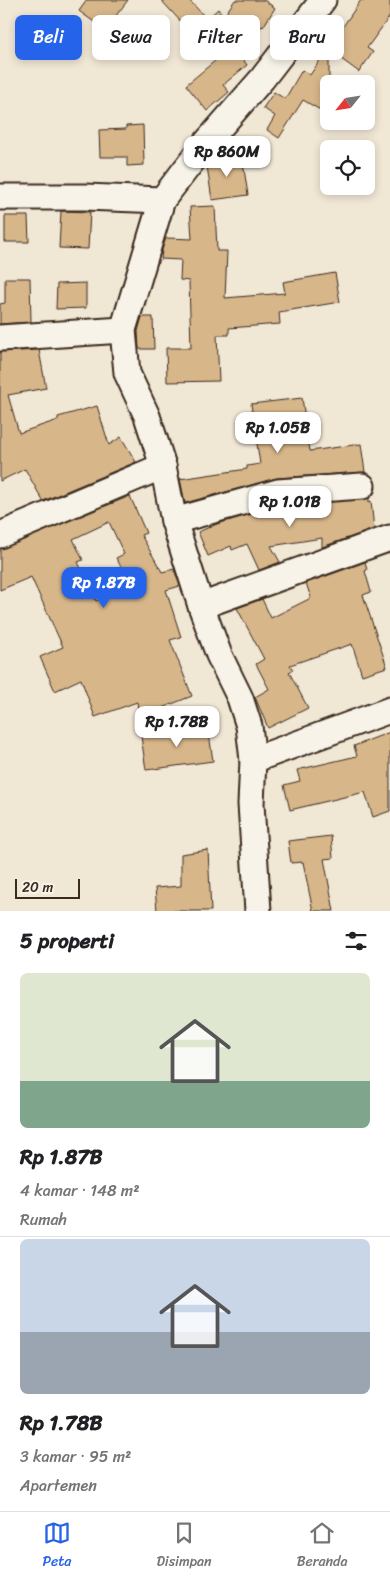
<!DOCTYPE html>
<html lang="id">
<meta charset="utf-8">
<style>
:root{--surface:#fff;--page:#f2f2f2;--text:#202124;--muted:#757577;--line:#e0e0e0;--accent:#2563eb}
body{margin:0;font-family:Sriracha,sans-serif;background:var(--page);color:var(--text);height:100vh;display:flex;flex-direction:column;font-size:19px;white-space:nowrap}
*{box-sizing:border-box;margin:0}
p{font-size:16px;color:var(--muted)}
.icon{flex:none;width:28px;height:28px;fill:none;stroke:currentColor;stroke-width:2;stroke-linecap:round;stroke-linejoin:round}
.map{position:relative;height:911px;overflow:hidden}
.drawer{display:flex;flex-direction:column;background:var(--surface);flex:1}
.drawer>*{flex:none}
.banner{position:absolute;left:15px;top:15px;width:360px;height:45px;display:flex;gap:10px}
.needle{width:32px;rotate:240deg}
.fabs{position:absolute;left:320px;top:75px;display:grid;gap:10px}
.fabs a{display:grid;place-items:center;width:55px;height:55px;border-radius:8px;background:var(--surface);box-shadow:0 2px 8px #0003;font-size:25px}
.scale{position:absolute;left:15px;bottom:12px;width:65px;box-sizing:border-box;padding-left:5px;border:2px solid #3b2a1e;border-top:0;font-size:14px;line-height:18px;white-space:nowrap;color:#3b2a1e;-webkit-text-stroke:4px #f7f3e8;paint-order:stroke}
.price{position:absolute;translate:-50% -42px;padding:0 11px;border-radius:10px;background:#fff;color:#222;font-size:16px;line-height:32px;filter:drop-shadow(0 1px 2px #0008)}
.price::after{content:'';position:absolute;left:50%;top:30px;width:15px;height:11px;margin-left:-8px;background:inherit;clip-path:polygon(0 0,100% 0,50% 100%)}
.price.active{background:var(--accent);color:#fff}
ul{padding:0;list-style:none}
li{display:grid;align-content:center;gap:10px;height:265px;padding:0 20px}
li+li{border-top:1px solid var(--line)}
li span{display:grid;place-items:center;height:155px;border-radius:8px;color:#555}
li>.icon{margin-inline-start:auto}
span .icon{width:90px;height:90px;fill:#fffc;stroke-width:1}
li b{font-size:21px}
h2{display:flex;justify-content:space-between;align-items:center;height:60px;padding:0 20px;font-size:21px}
.pill{padding:0 18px;border-radius:8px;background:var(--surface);box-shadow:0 2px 8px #0003;font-size:18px;line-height:45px}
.pill.active{background:var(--accent);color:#fff}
.dock{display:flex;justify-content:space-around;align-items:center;height:70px;border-top:1px solid var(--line);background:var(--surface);font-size:14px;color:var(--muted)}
.dock a{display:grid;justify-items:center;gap:2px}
.dock .active{color:var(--accent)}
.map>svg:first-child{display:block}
.building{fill:#d7b68a;stroke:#3b2a1e;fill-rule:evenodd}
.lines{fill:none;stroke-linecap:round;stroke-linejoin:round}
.street-casing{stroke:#3b2a1e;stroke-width:29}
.street{stroke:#f7f3e8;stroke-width:25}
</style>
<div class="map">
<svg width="390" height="911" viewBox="0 0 390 911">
<rect width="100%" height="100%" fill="#f1e7d5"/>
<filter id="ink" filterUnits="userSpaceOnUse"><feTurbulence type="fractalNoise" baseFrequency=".02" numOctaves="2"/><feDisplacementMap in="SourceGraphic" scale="10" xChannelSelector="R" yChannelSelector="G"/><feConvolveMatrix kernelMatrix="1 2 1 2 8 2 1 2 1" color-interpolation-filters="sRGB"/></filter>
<g filter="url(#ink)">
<g class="building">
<path d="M 87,0 L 128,0 L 105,30 L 79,11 Z"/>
<path d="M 161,0 L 189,0 L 207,19 L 218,9 L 224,16 L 235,0 L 264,0 L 275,8 L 263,27 L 262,26 L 238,53 L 247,65 L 223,85 L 229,92 L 207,111 L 186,85 L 216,60 Z"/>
<path d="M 361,0 L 390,0 L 390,16 L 367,48 L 373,52 L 359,72 L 329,50 L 329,115 L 303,100 L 279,138 L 267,130 L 275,116 L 263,108 L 274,92 L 285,99 L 302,70 L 310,75 Z"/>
<path d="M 143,125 L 144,165 L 127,166 L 127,157 L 100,157 L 99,130 L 126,129 L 126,126 Z"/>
<path d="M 242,156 L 248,195 L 212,200 L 207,166 L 210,161 Z"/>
<path d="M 215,206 L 217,251 L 227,251 L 225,298 L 285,293 L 283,282 L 335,273 L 340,302 L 279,312 L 280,324 L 229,328 L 229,335 L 217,335 L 219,381 L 167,382 L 166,348 L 191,348 L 189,281 L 180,280 L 181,260 L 161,259 L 162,250 L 166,238 L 192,239 L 190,207 Z"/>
<path d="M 61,211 L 90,212 L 88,249 L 59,248 Z"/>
<path d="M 5,216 L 28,216 L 29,242 L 5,242 Z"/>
<path d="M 5,278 L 30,278 L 31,322 L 0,324 L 0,304 L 5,303 Z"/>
<path d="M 86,283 L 86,308 L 56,309 L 57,284 Z"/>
<path d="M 142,317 L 153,317 L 154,349 L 139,349 L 138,331 Z"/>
<path d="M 39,350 L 46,388 L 8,395 L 19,433 L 58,420 L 58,417 L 97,406 L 109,445 L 121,437 L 136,462 L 43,501 L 25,469 L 0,481 L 0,352 Z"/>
<path d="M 302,398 L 310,451 L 361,444 L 365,472 L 277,478 L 185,503 L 180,479 L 247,469 L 247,466 L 260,464 L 251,404 Z"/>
<path d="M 130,496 L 146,533 L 141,535 L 162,572 L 174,569 L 180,586 L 166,590 L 181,637 L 170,640 L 192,696 L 139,717 L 137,702 L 95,717 L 81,679 L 55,691 L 40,657 L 63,647 L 31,577 L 0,590 L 0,549 ZM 109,522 L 124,554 L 116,558 L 131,584 L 96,601 L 78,562 L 83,560 L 73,539 Z"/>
<path d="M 369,498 L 369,502 L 371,501 L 374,529 L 322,547 L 322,538 L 271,546 L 280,562 L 259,570 L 247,544 L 232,550 L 231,546 L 208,556 L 198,532 L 217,524 L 280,506 Z"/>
<path d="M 365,562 L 367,570 L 365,571 L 371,592 L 363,595 L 387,667 L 362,675 L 352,644 L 290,665 L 293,670 L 289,672 L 308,708 L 268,728 L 255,697 L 269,689 L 256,664 L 264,659 L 237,608 L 262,599 L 271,618 L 311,598 L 306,583 Z"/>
<path d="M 208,727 L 213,761 L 146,770 L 141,736 Z"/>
<path d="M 390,732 L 390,811 L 373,817 L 365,792 L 290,810 L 284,785 L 300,781 L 297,770 L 357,756 L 354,746 Z"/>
<path d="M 331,836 L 333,858 L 324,859 L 334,911 L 313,911 L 303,862 L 291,863 L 288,841 Z"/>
<path d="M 208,850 L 211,911 L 157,911 L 155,888 L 181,886 L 181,854 Z"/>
</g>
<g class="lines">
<defs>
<g id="street">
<path d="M 0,197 L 85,197 L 162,200"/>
<path d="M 0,338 L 123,330"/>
<path d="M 174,521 L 278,492 L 362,486"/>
<path d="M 0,535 L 163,466"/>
<path d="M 201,606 L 390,538"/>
<path d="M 253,760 L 390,710"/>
<path d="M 258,911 L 251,804 L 253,760 L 249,726 L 240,698 L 219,655 L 201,606 L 174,521 L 163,466 L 147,416 L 127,373 L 123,330 L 162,200 L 206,143 L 262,79 L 323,0"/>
</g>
</defs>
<use href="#street" class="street-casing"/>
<use href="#street" class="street"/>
</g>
</g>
</svg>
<div class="fabs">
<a><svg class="needle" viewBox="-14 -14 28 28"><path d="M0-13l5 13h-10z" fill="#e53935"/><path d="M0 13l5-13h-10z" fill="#757577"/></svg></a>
<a><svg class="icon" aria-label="locate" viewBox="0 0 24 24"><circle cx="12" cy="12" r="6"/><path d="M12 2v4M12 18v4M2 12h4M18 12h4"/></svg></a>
</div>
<div class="scale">20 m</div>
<b class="price" style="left:227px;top:178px">Rp 860M</b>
<b class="price" style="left:278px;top:454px">Rp 1.05B</b>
<b class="price" style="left:290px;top:528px">Rp 1.01B</b>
<b class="price active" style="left:104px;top:609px">Rp 1.87B</b>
<b class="price" style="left:177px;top:748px">Rp 1.78B</b>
<div class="banner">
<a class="pill active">Beli</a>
<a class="pill">Sewa</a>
<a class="pill">Filter</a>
<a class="pill">Baru</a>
</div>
</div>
<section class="drawer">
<h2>5 properti<svg class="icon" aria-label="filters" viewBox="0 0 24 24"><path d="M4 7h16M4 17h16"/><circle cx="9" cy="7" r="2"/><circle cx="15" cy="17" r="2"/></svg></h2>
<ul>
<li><span style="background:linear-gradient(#dfe7d0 70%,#7fa58c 0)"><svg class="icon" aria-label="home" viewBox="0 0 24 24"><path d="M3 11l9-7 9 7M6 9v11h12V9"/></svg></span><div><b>Rp 1.87B</b><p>4 kamar · 148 m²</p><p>Rumah</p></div></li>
<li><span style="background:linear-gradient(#c9d6e8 60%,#9aa5b1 0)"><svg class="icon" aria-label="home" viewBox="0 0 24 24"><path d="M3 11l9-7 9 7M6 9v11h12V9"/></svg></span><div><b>Rp 1.78B</b><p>3 kamar · 95 m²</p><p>Apartemen</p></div></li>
</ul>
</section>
<nav class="dock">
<a class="active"><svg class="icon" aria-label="map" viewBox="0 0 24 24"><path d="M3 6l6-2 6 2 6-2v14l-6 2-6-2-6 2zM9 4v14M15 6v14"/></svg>Peta</a>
<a><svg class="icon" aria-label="saved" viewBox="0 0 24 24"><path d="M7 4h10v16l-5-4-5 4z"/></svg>Disimpan</a>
<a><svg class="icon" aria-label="home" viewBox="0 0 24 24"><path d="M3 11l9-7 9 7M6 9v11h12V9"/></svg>Beranda</a>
</nav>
